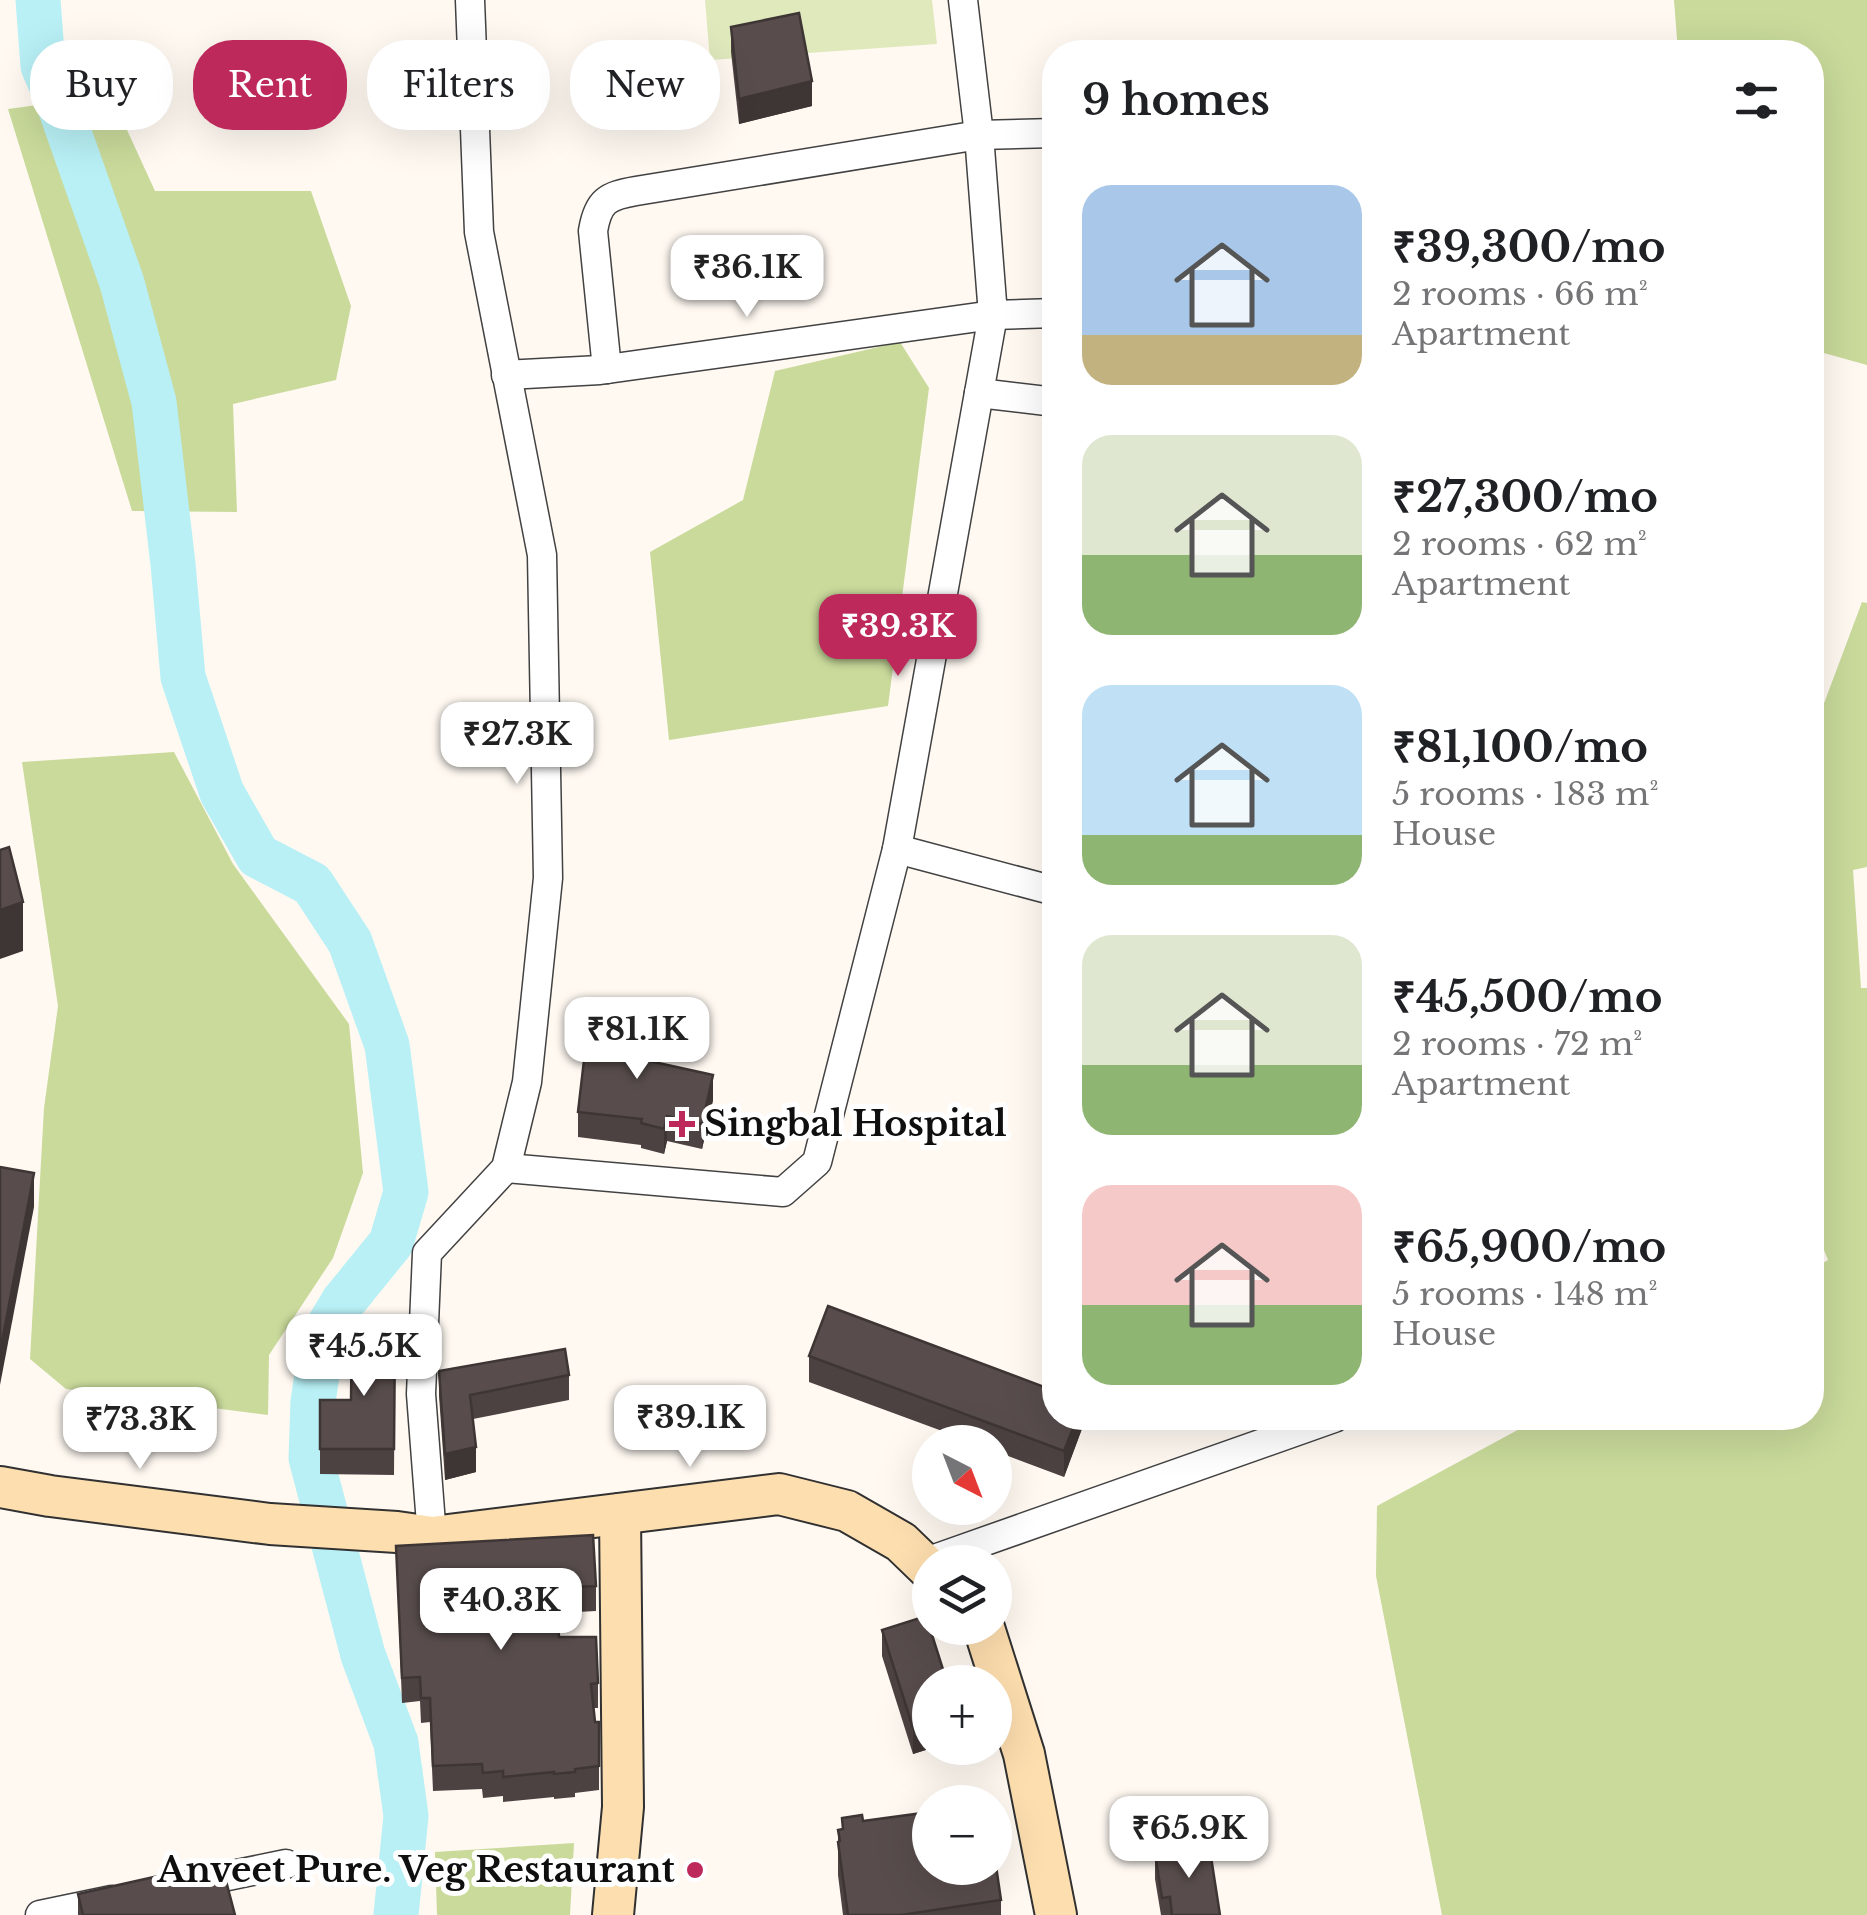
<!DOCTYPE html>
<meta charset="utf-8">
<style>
:root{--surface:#fff;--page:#f2f2f2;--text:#202124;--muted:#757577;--accent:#be295b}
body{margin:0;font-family:"Libre Baskerville",serif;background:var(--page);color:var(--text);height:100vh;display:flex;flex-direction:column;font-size:38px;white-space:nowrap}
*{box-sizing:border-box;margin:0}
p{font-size:32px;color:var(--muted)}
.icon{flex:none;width:55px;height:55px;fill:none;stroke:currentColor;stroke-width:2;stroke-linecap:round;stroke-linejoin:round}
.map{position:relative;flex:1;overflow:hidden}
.panel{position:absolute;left:1042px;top:40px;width:782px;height:1390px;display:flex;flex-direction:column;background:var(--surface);border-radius:40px;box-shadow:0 10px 40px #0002}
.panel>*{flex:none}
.banner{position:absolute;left:30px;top:40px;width:862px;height:90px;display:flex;gap:20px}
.needle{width:65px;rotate:138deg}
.controls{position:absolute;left:912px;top:1425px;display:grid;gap:20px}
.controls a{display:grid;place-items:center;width:100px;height:100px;border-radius:50%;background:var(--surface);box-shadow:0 10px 40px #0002;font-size:50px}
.price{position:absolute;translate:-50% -85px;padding:0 22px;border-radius:20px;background:#fff;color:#222;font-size:32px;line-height:65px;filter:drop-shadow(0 2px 5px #0008)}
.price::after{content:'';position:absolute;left:50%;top:60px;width:30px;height:22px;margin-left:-15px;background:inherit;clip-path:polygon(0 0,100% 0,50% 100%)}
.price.active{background:var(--accent);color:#fff}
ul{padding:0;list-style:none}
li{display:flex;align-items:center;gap:30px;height:250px;padding:0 40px}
li span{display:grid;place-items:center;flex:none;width:280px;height:200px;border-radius:30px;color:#555}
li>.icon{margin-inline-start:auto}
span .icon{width:120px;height:120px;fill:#fffc;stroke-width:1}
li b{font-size:42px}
h2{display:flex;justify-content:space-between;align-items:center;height:120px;padding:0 40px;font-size:42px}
.chip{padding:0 35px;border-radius:40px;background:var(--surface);box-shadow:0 10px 40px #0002;font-size:35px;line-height:90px}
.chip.active{background:var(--accent);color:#fff}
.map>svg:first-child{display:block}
.green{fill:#e0e9bc}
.forest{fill:#c9da9b}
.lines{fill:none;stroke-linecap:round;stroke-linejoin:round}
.river{stroke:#b8f0f5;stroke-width:45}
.street-casing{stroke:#424242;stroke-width:31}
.secondary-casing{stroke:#313131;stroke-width:44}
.street{stroke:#fff;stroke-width:28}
.secondary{stroke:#fddeaf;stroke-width:40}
.wall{fill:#4c4241}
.shaded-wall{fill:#3e3635}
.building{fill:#584d4c;stroke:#3e3635;stroke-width:2.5}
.poi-dot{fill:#be295b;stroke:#fff;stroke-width:4}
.labels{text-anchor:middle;stroke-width:10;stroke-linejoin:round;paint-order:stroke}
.poi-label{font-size:35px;font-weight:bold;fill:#0f0f0f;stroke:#fff;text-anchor:start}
</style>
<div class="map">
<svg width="1867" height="1915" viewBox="0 0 1867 1915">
<rect width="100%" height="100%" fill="#fff9f2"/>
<path class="green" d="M 705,0 L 932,0 L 937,44 L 710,60 Z"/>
<g class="forest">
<path d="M 1674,0 L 1867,0 L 1867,365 L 1813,350 L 1812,52 L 1678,52 Z"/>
<path d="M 111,95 L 155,191 L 311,191 L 351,306 L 336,380 L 233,404 L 237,512 L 132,511 L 8,109 Z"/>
<path d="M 900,342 L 929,388 L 888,706 L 669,740 L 650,552 L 743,500 L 775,371 Z"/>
<path d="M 1862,602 L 1867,603 L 1867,867 L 1853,870 L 1861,988 L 1867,988 L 1867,1915 L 1442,1915 L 1376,1576 L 1377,1506 L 1540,1418 L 1812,1418 L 1813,1269 L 1828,1260 L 1812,1220 L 1813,706 L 1823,706 Z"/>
<path d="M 174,752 L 233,864 L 349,1024 L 363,1173 L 333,1258 L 269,1355 L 268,1415 L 66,1389 L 30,1359 L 44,1108 L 58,1006 L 22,762 Z"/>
<path d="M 574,1843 L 570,1915 L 437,1915 L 435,1852 Z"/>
</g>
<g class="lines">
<path class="river" d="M 38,0 L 43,66 L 56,96 L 122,283 L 154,402 L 173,564 L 183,677 L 222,793 L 258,856 L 312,884 L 350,942 L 387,1045 L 406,1192 L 391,1243 L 343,1302 L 328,1327 L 321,1347 L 313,1402 L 311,1458 L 363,1655 L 396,1743 L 406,1816 L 396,1915"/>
<defs>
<g id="street">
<path d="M 963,0 L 979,135 L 993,315 L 1055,313"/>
<path d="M 607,369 L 593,231 C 598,201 607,196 636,191 L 979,135 L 1055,133"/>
<path d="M 506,375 L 600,370 L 993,315 L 897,849 L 1055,891"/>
<path d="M 979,393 L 1055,402"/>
<path d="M 506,1168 L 783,1192 L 817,1162 L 897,849"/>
<path d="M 432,1537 L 421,1394 L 427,1253 L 506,1168 L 527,1082 L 548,878 L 542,555 L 479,232 L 470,0"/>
<path d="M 923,1563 L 1334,1418"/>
<path d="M 189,1884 L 286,1864"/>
<path d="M 40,1915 L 112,1900"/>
</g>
<g id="secondary">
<path d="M 0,1487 L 50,1496 L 270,1524 L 397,1532 L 432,1537 L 779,1494 L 847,1511 L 901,1542 L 930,1570"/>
<path d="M 984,1628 L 1024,1754 L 1056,1915"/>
<path d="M 613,1915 L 623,1807 L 620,1514"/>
</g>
</defs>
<use href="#street" class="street-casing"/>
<use href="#secondary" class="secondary-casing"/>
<use href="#street" class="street"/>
<use href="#secondary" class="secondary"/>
</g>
<g class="wall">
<path d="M 731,27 L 812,106 L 739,124 L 731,52 Z"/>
<path d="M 625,1045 L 624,1055 L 713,1100 L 702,1149 L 667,1141 L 664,1154 L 641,1148 L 641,1145 L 578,1137 L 578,1112 Z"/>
<path d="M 395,1333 L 394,1475 L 320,1474 L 320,1400 L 351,1400 Z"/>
<path d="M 809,1356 L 1083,1418 L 1083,1426 L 1064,1477 L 995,1451 L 995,1442 L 972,1442 L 809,1382 Z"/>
<path d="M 439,1371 L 569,1375 L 569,1400 L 473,1419 L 476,1472 L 445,1480 L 439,1396 Z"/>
<path d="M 396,1546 L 596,1586 L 596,1611 L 559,1613 L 559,1617 L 558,1617 L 559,1637 L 598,1683 L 598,1708 L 593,1708 L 595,1722 L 599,1722 L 599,1790 L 575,1793 L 575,1797 L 554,1799 L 554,1797 L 503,1802 L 503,1796 L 483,1798 L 482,1789 L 433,1791 L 430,1722 L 421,1723 L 420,1701 L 402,1703 Z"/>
<path d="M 882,1630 L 930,1748 L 932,1748 L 913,1754 L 882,1656 Z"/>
<path d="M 842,1818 L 863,1821 L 1001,1900 L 1001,1915 L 843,1915 L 838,1875 L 838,1830 L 842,1829 Z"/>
<path d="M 1155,1853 L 1220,1915 L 1161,1915 L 1155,1879 Z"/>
<path d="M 78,1894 L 235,1915 L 78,1915 Z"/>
</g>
<g class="shaded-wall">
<path d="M 812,81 L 812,106 L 739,124 L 739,99 Z"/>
<path d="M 23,902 L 23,951 L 0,959 L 0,910 Z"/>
<path d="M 625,1020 L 625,1045 L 622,1080 L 622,1055 Z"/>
<path d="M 713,1075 L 713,1100 L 702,1149 L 702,1124 Z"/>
<path d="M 667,1116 L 667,1141 L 664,1154 L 664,1129 Z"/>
<path d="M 34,1173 L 34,1207 L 0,1385 L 0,1352 Z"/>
<path d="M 1077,1418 L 1083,1418 L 1083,1426 L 1064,1477 L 1064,1451 Z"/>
<path d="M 476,1447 L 476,1472 L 445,1480 L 445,1454 Z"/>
<path d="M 930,1723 L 930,1748 L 932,1748 L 913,1754 L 913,1728 Z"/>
</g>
<g class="building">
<path d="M 799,13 L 812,81 L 739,99 L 731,27 Z"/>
<path d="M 9,847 L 23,902 L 0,910 L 0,850 Z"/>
<path d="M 589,1017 L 625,1020 L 622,1055 L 713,1075 L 702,1124 L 667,1116 L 664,1129 L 641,1123 L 642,1119 L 578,1112 Z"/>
<path d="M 0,1167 L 34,1173 L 0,1352 Z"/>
<path d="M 828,1306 L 1055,1391 L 1055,1418 L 1077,1418 L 1064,1451 L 809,1356 Z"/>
<path d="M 352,1333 L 395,1333 L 394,1449 L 320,1449 L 320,1400 L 351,1400 Z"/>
<path d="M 565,1349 L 569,1375 L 470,1395 L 476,1447 L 445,1454 L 439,1371 Z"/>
<path d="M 593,1535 L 596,1586 L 559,1588 L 559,1592 L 556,1592 L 559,1637 L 596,1637 L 598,1683 L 591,1684 L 595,1722 L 599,1722 L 599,1766 L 575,1769 L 575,1772 L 554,1774 L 554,1772 L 503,1777 L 503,1771 L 483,1773 L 482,1764 L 433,1766 L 430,1698 L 421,1698 L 420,1677 L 402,1678 L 396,1546 Z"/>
<path d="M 926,1616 L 947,1682 L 930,1682 L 930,1723 L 913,1728 L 882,1630 Z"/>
<path d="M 930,1812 L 930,1868 L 995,1868 L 995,1859 L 1001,1900 L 901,1915 L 848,1915 L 838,1842 L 840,1841 L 838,1830 L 843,1829 L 842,1818 L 862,1815 L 863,1821 Z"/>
<path d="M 1209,1844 L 1220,1915 L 1172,1915 L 1170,1897 L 1162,1898 L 1155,1853 Z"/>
<path d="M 221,1862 L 235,1915 L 83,1915 L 78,1894 Z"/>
</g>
<g class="poi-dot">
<path d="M677 1109h10v10h10v10h-10v10h-10v-10h-10v-10h10z"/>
<circle cx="695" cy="1870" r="10"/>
</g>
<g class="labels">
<g class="poi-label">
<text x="704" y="1136">Singbal Hospital</text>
<text x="675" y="1882" text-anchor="end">Anveet Pure. Veg Restaurant</text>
</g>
</g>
</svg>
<div class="controls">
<a><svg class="needle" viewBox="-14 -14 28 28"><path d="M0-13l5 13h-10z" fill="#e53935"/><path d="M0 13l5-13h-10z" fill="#757577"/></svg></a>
<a><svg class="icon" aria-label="layers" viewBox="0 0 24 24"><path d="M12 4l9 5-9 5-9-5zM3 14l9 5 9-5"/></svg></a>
<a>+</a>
<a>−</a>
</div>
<b class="price" style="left:747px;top:320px">₹36.1K</b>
<b class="price active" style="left:898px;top:679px">₹39.3K</b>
<b class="price" style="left:517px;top:787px">₹27.3K</b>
<b class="price" style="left:637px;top:1082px">₹81.1K</b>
<b class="price" style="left:364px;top:1399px">₹45.5K</b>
<b class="price" style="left:690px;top:1470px">₹39.1K</b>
<b class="price" style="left:140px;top:1472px">₹73.3K</b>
<b class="price" style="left:501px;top:1653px">₹40.3K</b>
<b class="price" style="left:1189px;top:1881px">₹65.9K</b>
<div class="banner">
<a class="chip">Buy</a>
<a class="chip active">Rent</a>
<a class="chip">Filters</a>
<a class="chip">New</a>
</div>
<section class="panel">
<h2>9 homes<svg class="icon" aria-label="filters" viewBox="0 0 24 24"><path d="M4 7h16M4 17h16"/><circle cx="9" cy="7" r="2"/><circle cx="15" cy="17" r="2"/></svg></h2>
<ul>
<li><span style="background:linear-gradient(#a9c7e8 75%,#c2b280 0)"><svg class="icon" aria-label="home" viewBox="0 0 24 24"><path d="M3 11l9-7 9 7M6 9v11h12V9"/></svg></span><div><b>₹39,300/mo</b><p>2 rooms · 66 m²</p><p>Apartment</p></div></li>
<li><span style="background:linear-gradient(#dfe7d0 60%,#8fb573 0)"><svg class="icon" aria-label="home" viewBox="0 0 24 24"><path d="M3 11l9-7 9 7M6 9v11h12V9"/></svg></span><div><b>₹27,300/mo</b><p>2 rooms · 62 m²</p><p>Apartment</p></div></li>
<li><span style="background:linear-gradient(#bfe0f5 75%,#8fb573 0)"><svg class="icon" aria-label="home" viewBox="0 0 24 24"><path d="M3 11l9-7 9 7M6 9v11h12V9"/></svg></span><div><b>₹81,100/mo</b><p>5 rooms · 183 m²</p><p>House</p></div></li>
<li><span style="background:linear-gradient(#dfe7d0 65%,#8fb573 0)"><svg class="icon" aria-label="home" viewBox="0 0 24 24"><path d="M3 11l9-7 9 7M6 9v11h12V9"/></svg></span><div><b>₹45,500/mo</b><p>2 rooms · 72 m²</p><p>Apartment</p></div></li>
<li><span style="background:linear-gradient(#f6c9c9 60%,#8fb573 0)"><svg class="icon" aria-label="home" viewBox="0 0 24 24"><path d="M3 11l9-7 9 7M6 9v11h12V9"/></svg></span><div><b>₹65,900/mo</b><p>5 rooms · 148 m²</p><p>House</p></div></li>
</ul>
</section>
</div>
